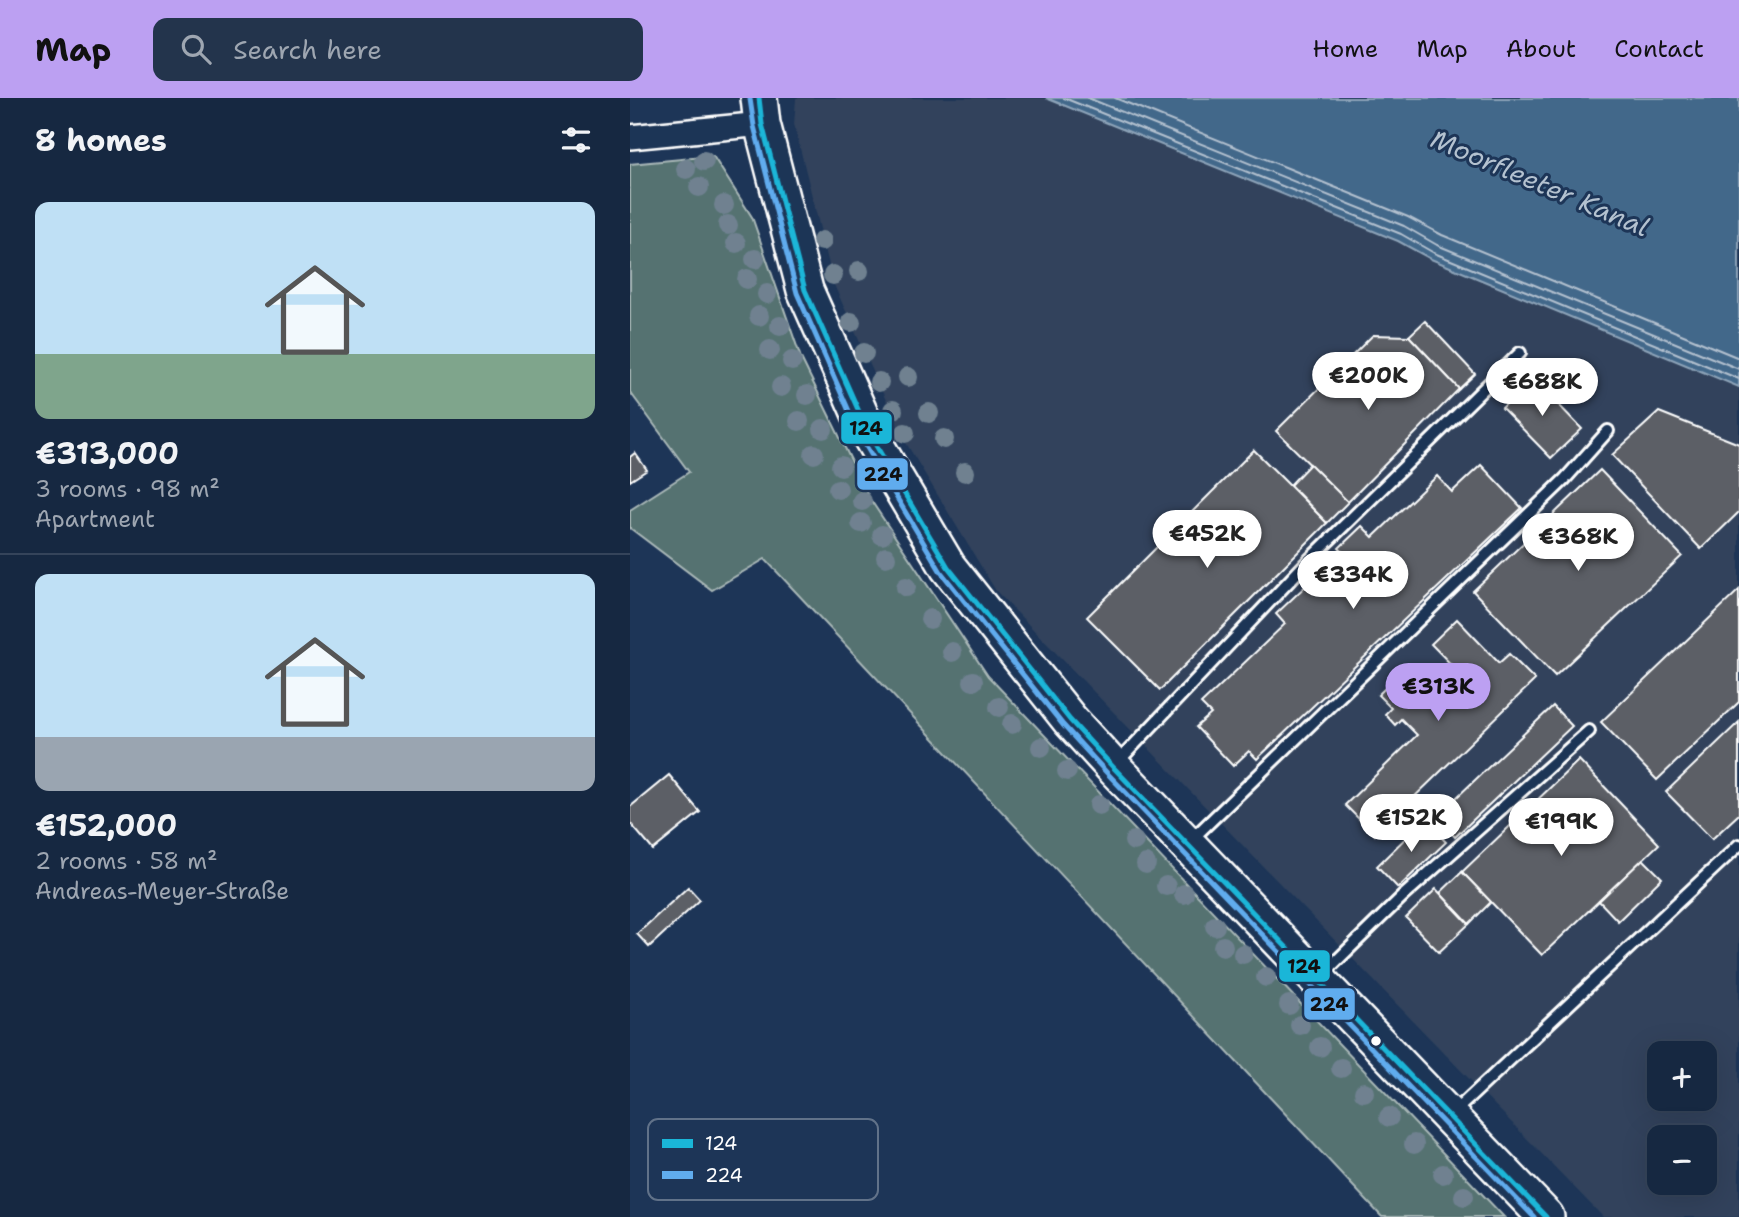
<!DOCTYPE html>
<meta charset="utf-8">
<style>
:root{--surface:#162841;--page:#23344c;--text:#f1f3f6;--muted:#9ea6b1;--line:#35445a;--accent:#bca0f2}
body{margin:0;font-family:"Shantell Sans",sans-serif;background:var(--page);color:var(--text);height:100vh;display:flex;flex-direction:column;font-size:26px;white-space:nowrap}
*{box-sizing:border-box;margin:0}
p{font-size:23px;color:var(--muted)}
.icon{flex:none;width:38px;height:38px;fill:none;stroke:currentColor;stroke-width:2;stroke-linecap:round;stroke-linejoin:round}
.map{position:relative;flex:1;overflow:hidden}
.panel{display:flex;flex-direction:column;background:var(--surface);width:630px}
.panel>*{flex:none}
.controls{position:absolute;left:1017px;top:943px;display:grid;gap:14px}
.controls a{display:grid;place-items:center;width:70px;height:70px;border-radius:14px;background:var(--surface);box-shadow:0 7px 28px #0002,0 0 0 2px var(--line);font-size:35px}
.price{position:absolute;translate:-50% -60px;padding:0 16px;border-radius:24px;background:#fff;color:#222;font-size:23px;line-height:46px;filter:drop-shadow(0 2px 4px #0008)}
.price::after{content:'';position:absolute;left:50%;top:42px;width:21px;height:16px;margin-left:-10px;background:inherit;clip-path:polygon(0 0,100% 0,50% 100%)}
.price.current{background:var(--accent);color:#111}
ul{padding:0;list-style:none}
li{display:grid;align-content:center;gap:14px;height:371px;padding:0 35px}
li+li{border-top:2px solid var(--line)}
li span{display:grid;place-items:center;height:217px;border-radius:14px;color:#555}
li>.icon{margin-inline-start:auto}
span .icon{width:126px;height:126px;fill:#fffc;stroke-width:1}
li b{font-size:30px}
h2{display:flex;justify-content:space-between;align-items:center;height:84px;padding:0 35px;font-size:30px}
header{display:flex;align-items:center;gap:42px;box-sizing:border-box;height:98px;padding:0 35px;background:var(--accent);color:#111}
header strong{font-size:33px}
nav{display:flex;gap:38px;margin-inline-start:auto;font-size:24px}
.search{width:490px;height:63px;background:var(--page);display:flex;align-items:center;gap:18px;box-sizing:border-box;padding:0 24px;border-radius:14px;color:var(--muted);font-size:26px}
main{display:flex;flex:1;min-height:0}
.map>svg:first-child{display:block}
.built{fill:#30425c;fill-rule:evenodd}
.green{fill:#547271;stroke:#aab8b8;stroke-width:2}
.water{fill:#43678a;stroke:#8ea4b9;stroke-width:2}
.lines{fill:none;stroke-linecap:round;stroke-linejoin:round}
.shore{stroke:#b4c2d0;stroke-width:2}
.building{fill:#5b5f66;stroke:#fff;stroke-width:2}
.lane-casing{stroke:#fff;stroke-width:16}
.street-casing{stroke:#fff;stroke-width:28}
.primary-casing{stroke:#fff;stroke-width:40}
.lane{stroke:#1d3557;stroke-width:10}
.street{stroke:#1d3557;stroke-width:23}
.primary{stroke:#1d3557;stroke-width:35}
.bus-1-casing{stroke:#1d3557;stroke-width:10}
.bus-2-casing{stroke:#1d3557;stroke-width:10}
.bus-1{stroke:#1ab6d8;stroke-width:5}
.bus-2{stroke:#60acee;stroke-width:5}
.tree{fill:#6f8190}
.bus-dot{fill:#fff;stroke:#1d3557;stroke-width:2.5}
.labels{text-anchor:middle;stroke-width:6;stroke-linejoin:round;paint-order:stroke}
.water-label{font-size:26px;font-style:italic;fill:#b4c2d0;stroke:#1d3557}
.key{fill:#1d3557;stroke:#617289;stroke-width:2}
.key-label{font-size:19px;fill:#fff}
.line-badge{stroke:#1d3557;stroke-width:2.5}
.pale-badge-label{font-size:19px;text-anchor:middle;font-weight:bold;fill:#111}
</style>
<header>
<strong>Map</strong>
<div class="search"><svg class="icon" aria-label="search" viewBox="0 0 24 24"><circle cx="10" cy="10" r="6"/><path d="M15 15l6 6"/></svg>Search here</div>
<nav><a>Home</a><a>Map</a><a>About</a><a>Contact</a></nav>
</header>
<main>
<section class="panel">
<h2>8 homes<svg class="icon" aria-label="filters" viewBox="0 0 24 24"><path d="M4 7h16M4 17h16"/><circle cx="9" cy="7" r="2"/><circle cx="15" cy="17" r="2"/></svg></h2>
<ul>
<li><span style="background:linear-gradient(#bfe0f5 70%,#7fa58c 0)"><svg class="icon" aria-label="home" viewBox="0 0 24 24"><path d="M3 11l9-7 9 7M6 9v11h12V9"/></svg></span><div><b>€313,000</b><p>3 rooms · 98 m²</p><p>Apartment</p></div></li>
<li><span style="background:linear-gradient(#bfe0f5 75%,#9aa5b1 0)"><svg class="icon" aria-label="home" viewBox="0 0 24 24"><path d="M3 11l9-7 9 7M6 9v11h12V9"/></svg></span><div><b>€152,000</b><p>2 rooms · 58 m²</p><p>Andreas-Meyer-Straße</p></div></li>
</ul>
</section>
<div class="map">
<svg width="1109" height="1119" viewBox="0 0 1109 1119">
<rect width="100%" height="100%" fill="#1d3557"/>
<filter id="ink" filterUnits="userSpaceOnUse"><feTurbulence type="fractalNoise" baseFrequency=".0143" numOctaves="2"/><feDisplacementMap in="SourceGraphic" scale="14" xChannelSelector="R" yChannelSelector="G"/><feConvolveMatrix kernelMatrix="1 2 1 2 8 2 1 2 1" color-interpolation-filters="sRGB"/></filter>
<g filter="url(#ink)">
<path class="built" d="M 166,0 L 416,0 L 768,143 L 801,161 L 1109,289 L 1109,1119 L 973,1119 L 366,493 L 273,340 L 204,187 L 164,26 ZM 1029,956 L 1074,956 L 1074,1001 L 1029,1001 ZM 1029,1040 L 1074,1040 L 1074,1085 L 1029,1085 Z"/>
<path class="green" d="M 83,58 L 122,119 L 171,260 L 240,401 L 358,578 L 874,1119 L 752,1119 L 135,461 L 82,492 L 0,430 L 0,412 L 59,374 L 0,294 L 0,66 Z"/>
<path class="water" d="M 416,0 L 1109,0 L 1109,289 L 801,161 L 768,143 Z"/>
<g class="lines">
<g class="shore">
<path d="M 434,0 L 771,136 L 804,155 L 1109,281"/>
<path d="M 458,0 L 774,128 L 807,147 L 1109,271"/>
<path d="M 485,0 L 778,119 L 812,137 L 1109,260"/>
</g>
</g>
<g class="building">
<path d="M 795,223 L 845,276 L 829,291 L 779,238 Z"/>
<path d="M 743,237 L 779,238 L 829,291 L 718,404 L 646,333 Z"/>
<path d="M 903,280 L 952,331 L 921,360 L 872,310 Z"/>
<path d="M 1029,314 L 1109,346 L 1109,414 L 1071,451 L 982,357 Z"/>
<path d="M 624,352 L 697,425 L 530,592 L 457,519 Z"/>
<path d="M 5,355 L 17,372 L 0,383 L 0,359 Z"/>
<path d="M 680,366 L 718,404 L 697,425 L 660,387 Z"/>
<path d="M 851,367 L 892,410 L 627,661 L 619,653 L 603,668 L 566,629 L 581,616 L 571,606 L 655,526 L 646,516 L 703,462 L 710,468 L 718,460 L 709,450 L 732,428 L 743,439 L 807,378 L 822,394 Z"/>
<path d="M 970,372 L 1052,458 L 925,578 L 843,493 Z"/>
<path d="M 1109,492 L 1109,604 L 1027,682 L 971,624 Z"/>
<path d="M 827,521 L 869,565 L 879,556 L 905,582 L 745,737 L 715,707 L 787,637 L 771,621 L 765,627 L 755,616 L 761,610 L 748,597 L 779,567 L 821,611 L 843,589 L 801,546 Z"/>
<path d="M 923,608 L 942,628 L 825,739 L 806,719 Z"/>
<path d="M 1109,624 L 1109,716 L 1082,741 L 1036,694 Z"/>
<path d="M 949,662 L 1029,746 L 912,857 L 832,774 Z"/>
<path d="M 39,677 L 70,714 L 23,752 L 0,725 L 0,709 Z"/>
<path d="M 794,722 L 816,744 L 768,790 L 747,768 Z"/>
<path d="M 1013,761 L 1032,780 L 988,823 L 969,803 Z"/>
<path d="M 832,774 L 861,804 L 839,826 L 810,795 Z"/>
<path d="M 58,789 L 70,802 L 19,849 L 7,836 Z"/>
<path d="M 806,791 L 839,826 L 809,854 L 776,820 Z"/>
</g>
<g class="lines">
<defs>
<g id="lane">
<path d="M 485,667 L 680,461 L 890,255"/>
<path d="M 560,743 L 935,381 L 978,333"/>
<path d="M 690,879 L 773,798 L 959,633"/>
<path d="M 822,1016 L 1109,747"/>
</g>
<path id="street" d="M 0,39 L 132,26"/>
<path id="primary" d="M 129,0 L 132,26 L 175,192 L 238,334 L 318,469 L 440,622 L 483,669 L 916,1119"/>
</defs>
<use href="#lane" class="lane-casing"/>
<use href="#street" class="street-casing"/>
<use href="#primary" class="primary-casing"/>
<use href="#lane" class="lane"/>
<use href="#street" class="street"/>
<use href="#primary" class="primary"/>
<defs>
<path id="bus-1" d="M 129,0 L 132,26 L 175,192 L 238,334 L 318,469 L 440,622 L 483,669 L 916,1119"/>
<path id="bus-2" d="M 120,1 L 124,28 L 167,195 L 230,338 L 311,474 L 433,627 L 477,675 L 904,1119"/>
</defs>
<use href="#bus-1" class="bus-1-casing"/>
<use href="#bus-2" class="bus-2-casing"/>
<use href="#bus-1" class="bus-1"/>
<use href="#bus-2" class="bus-2"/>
</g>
<g class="tree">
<circle cx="74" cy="63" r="10"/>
<circle cx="56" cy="71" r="10"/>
<circle cx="69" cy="89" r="10"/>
<circle cx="94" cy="107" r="10"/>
<circle cx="98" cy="127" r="10"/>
<circle cx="192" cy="143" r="10"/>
<circle cx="106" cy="145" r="10"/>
<circle cx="125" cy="161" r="10"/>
<circle cx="229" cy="173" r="10"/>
<circle cx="203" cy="177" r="10"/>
<circle cx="117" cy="181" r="10"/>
<circle cx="137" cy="196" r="10"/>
<circle cx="129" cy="218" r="10"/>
<circle cx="221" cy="224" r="10"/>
<circle cx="150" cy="228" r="10"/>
<circle cx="140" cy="252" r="10"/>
<circle cx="234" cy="255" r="10"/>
<circle cx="162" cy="263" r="10"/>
<circle cx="278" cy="279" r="10"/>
<circle cx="249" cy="284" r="10"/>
<circle cx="151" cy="289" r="10"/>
<circle cx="177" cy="297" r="10"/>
<circle cx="263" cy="312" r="10"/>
<circle cx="299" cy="315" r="10"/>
<circle cx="169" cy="323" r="10"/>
<circle cx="193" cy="331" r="10"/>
<circle cx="275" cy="335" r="10"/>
<circle cx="314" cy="341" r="10"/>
<circle cx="184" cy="356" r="10"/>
<circle cx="211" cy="368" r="10"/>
<circle cx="335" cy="374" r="10"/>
<circle cx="208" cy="391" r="10"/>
<circle cx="232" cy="403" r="10"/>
<circle cx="231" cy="425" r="10"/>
<circle cx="252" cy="437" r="10"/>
<circle cx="256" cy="459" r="10"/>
<circle cx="276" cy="489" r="10"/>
<circle cx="300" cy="521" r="10"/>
<circle cx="322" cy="554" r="10"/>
<circle cx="343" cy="583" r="10"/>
<circle cx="369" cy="609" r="10"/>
<circle cx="382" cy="626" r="10"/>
<circle cx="411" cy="649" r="10"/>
<circle cx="437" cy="673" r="10"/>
<circle cx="469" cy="707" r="10"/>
<circle cx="504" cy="743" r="10"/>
<circle cx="516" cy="766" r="10"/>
<circle cx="536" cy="788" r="10"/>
<circle cx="554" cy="796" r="10"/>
<circle cx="585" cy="828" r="10"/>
<circle cx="593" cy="848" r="10"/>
<circle cx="613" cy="856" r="10"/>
<circle cx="636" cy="879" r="10"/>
<circle cx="659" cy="907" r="10"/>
<circle cx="670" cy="927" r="10"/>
<circle cx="690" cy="949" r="10"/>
<circle cx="711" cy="970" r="10"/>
<circle cx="734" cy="994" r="10"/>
<circle cx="759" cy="1019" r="10"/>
<circle cx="784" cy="1046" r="10"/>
<circle cx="813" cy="1076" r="10"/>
<circle cx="834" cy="1098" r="10"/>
</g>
</g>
<circle class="bus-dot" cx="746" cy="943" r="6"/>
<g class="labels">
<g class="water-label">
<text transform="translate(910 85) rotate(23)" y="9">Moorfleeter Kanal</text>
</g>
</g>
<rect x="18" y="1021" width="230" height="81" rx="10" class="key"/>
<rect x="32" y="1041" width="31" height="9" fill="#1ab6d8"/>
<rect x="32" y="1073" width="31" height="8" fill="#60acee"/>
<g class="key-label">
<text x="75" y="1052">124</text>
<text x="75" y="1084">224</text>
</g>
<g class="line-badge">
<rect x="210" y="313" width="53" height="34" rx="7" fill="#1ab6d8"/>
<rect x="226" y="359" width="53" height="34" rx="7" fill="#60acee"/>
<rect x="648" y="851" width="53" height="34" rx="7" fill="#1ab6d8"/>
<rect x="673" y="889" width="53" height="34" rx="7" fill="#60acee"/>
</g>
<g class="pale-badge-label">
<text x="236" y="337">124</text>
<text x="253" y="383">224</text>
<text x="674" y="875">124</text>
<text x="699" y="913">224</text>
</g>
</svg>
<div class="controls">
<a>+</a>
<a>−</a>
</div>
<b class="price" style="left:738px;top:314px">€200K</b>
<b class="price" style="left:912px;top:320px">€688K</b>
<b class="price" style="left:577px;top:472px">€452K</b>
<b class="price" style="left:948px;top:475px">€368K</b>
<b class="price" style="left:723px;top:513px">€334K</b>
<b class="price current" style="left:808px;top:625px">€313K</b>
<b class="price" style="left:781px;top:756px">€152K</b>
<b class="price" style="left:931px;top:760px">€199K</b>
</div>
</main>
